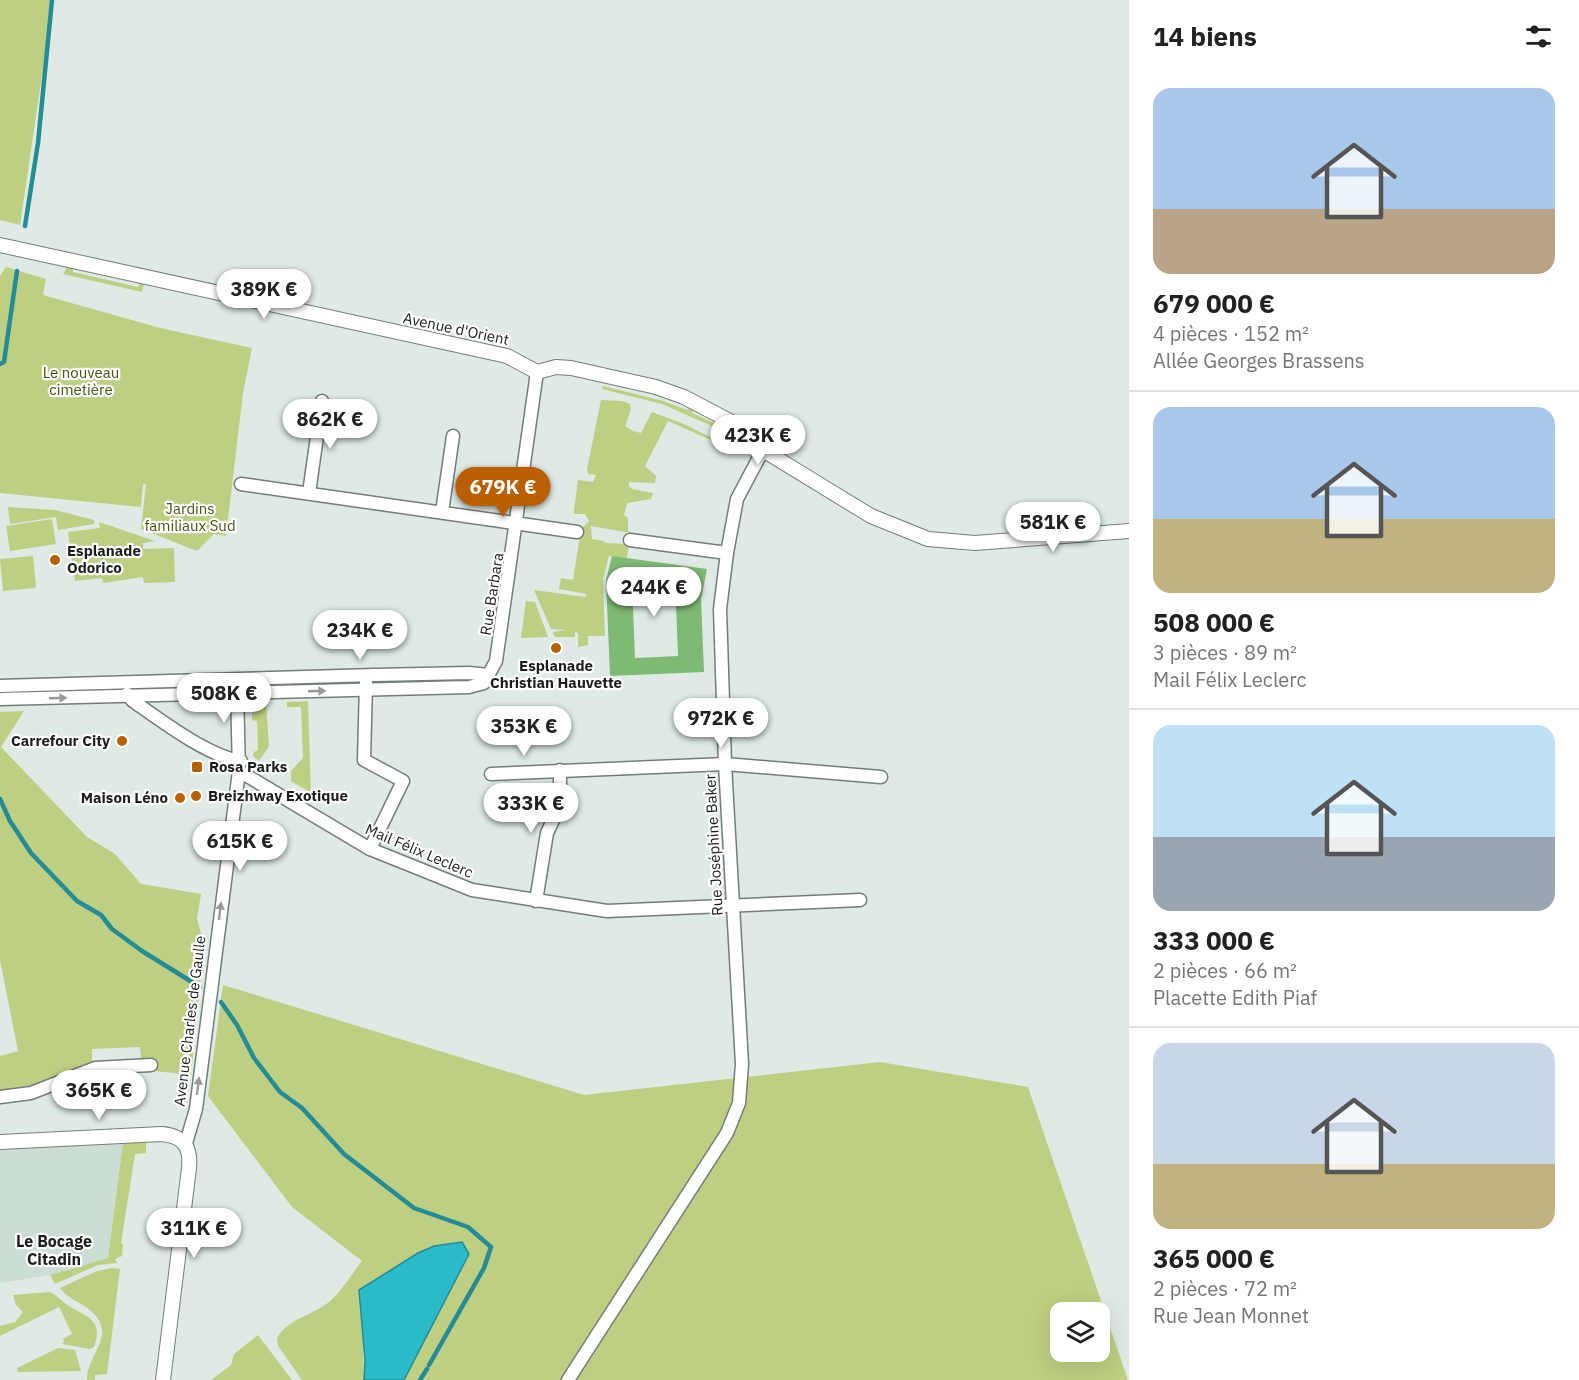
<!DOCTYPE html>
<html lang="fr">
<meta charset="utf-8">
<style>
:root{--surface:#fff;--page:#f2f2f2;--text:#202124;--muted:#757577;--line:#e0e0e0;--accent:#b95f00}
body{margin:0;font-family:"IBM Plex Sans",sans-serif;background:var(--page);color:var(--text);height:100vh;display:flex;flex-direction:column;font-size:22px;white-space:nowrap}
*{box-sizing:border-box;margin:0}
p{font-size:20px;color:var(--muted)}
.icon{flex:none;width:33px;height:33px;fill:none;stroke:currentColor;stroke-width:2;stroke-linecap:round;stroke-linejoin:round}
.map{position:relative;flex:1;overflow:hidden}
.sheet{display:flex;flex-direction:column;background:var(--surface);width:450px}
.sheet>*{flex:none}
.fabs{position:absolute;left:1050px;top:1302px;display:grid;gap:12px}
.fabs a{display:grid;place-items:center;width:60px;height:60px;border-radius:12px;background:var(--surface);box-shadow:0 6px 24px #0002;font-size:30px}
.price{position:absolute;translate:-50% -51px;padding:0 14px;border-radius:21px;background:#fff;color:#222;font-size:20px;line-height:39px;filter:drop-shadow(0 2px 3px #0008)}
.price::after{content:'';position:absolute;left:50%;top:36px;width:18px;height:14px;margin-left:-9px;background:inherit;clip-path:polygon(0 0,100% 0,50% 100%)}
.price.active{background:var(--accent);color:#fff}
ul{padding:0;list-style:none}
li{display:grid;align-content:center;gap:12px;height:318px;padding:0 24px}
li+li{border-top:2px solid var(--line)}
li span{display:grid;place-items:center;height:186px;border-radius:18px;color:#555}
li>.icon{margin-inline-start:auto}
span .icon{width:108px;height:108px;fill:#fffc;stroke-width:1}
li b{font-size:26px}
h2{display:flex;justify-content:space-between;align-items:center;height:72px;padding:0 24px;font-size:26px}
main{display:flex;flex:1;min-height:0}
.map>svg:first-child{display:block}
.built{fill:#ccded4}
.green{fill:#bdcf82;fill-rule:evenodd}
.water{fill:#2abbc9;stroke:#258c95;stroke-width:1.5}
.lines{fill:none;stroke-linecap:round;stroke-linejoin:round}
.stream{stroke:#258c95;stroke-width:4.5}
.building{fill:#7eba74;fill-rule:evenodd}
.minor-casing{stroke:#747d78;stroke-width:15}
.tertiary-casing{stroke:#747d78;stroke-width:16}
.minor{stroke:#fff;stroke-width:12}
.tertiary{stroke:#fff;stroke-width:14}
.oneway{fill:#989998}
.poi-dot{fill:#b95f00;stroke:#fff;stroke-width:2}
.labels{text-anchor:middle;stroke-width:4.5;stroke-linejoin:round;paint-order:stroke}
.street-label{font-size:15px;fill:#191d1b;stroke:#fff}
.park-label{font-size:15px;fill:#485414;stroke:#fff}
.poi-label{font-size:15px;font-weight:bold;fill:#191d1b;stroke:#fff;text-anchor:start}
.neighbourhood-label{font-size:16px;font-weight:bold;fill:#191d1b;stroke:#fff}
</style>
<main>
<div class="map">
<svg width="1129" height="1380" viewBox="0 0 1129 1380">
<rect width="100%" height="100%" fill="#dfeae4"/>
<path class="built" d="M 123,1143 L 108,1258 L 50,1275 L 0,1283 L 0,1150 Z"/>
<g class="green">
<path d="M 0,0 L 53,0 L 20,225 L 0,220 Z"/>
<path d="M 68,266 L 73,267 L 73,272 L 138,287 L 140,283 L 144,284 L 142,292 L 63,274 Z"/>
<path d="M 6,267 L 46,279 L 43,295 L 160,328 L 252,348 L 243,393 L 226,536 L 214,534 L 197,551 L 141,529 L 146,484 L 143,484 L 141,507 L 0,493 L 0,276 Z"/>
<path d="M 603,386 L 663,401 L 687,410 L 690,406 L 694,408 L 692,413 L 716,424 L 718,420 L 720,421 L 716,428 L 662,404 L 602,389 Z"/>
<path d="M 601,400 L 622,401 L 630,404 L 631,410 L 625,426 L 633,431 L 641,433 L 652,412 L 684,424 L 714,439 L 713,441 L 668,421 L 645,466 L 656,476 L 655,483 L 629,482 L 629,486 L 632,489 L 653,493 L 651,499 L 627,503 L 624,515 L 628,518 L 628,531 L 631,533 L 591,526 L 592,539 L 604,541 L 605,543 L 629,544 L 627,558 L 609,556 L 603,579 L 605,636 L 588,636 L 588,645 L 578,647 L 578,633 L 575,632 L 575,637 L 555,637 L 553,632 L 566,630 L 551,629 L 534,590 L 585,597 L 587,594 L 559,589 L 561,578 L 573,580 L 581,529 L 589,521 L 585,514 L 574,514 L 574,511 L 578,480 L 593,482 L 596,475 L 588,474 L 587,469 Z"/>
<path d="M 8,507 L 55,510 L 94,520 L 94,524 L 58,530 L 56,517 L 10,524 Z"/>
<path d="M 52,519 L 56,544 L 10,551 L 6,526 Z"/>
<path d="M 99,522 L 155,541 L 143,543 L 143,549 L 174,548 L 175,582 L 144,583 L 143,577 L 103,583 L 102,578 L 75,581 L 68,532 L 100,528 Z"/>
<path d="M 33,556 L 36,588 L 3,591 L 0,559 Z"/>
<path d="M 526,601 L 535,602 L 548,637 L 521,638 Z"/>
<path d="M 260,700 L 260,703 L 266,703 L 269,746 L 259,761 L 253,756 L 254,752 L 258,750 L 257,721 L 252,720 L 252,706 L 254,702 Z"/>
<path d="M 308,701 L 311,793 L 291,781 L 291,771 L 303,758 L 301,707 L 287,707 L 287,702 Z"/>
<path d="M 24,711 L 1,747 L 87,837 L 115,854 L 141,884 L 201,894 L 197,919 L 204,944 L 191,1075 L 155,1071 L 154,1058 L 141,1059 L 140,1047 L 92,1049 L 92,1064 L 29,1088 L 0,1091 L 0,1056 L 18,1051 L 0,960 L 0,712 Z"/>
<path d="M 223,985 L 584,1095 L 880,1062 L 1028,1087 L 1128,1380 L 404,1380 L 469,1255 L 363,1339 L 364,1380 L 302,1380 L 278,1346 L 277,1338 C 290,1317 312,1316 329,1302 C 341,1292 352,1274 362,1261 L 292,1207 L 208,1096 ZM 1060,1312 L 1100,1312 L 1100,1352 L 1060,1352 Z"/>
<path d="M 146,1141 L 146,1153 L 135,1154 L 121,1243 L 123,1244 L 122,1256 L 115,1259 L 117,1263 L 98,1265 L 55,1284 L 50,1275 L 108,1258 L 123,1143 Z"/>
<path d="M 112,1268 L 120,1269 L 107,1374 L 95,1375 L 95,1380 L 87,1380 C 86,1356 116,1337 94,1314 C 84,1302 69,1301 60,1288 L 97,1271 Z"/>
<path d="M 50,1292 C 56,1295 61,1300 66,1304 C 83,1316 105,1318 94,1347 L 90,1349 L 62,1344 L 64,1342 L 63,1339 L 72,1334 L 59,1307 L 0,1336 L 0,1326 L 15,1322 L 23,1312 L 16,1305 L 13,1295 Z"/>
<path d="M 258,1335 L 292,1380 L 211,1380 L 231,1365 L 234,1354 Z"/>
<path d="M 58,1348 L 75,1350 L 81,1371 L 18,1372 L 17,1368 Z"/>
</g>
<path class="water" d="M 462,1242 L 469,1254 L 404,1380 L 364,1380 L 365,1360 L 359,1290 L 418,1253 L 434,1246 Z"/>
<g class="lines">
<g class="stream">
<path d="M 25,226 L 38,143 L 52,0"/>
<path d="M 0,364 L 4,362 L 17,271"/>
<path d="M 0,799 L 10,821 L 31,853 L 77,901 L 101,915 L 112,929 L 142,951 L 200,987"/>
<path d="M 221,1002 L 237,1025 L 254,1058 L 280,1092 L 302,1108 L 344,1154 L 414,1208 L 468,1227 L 491,1247 L 484,1268 L 429,1365"/>
<path d="M 420,1380 L 427,1369"/>
</g>
</g>
<path class="building" d="M 612,556 L 707,569 L 701,599 L 704,672 L 610,676 L 606,580 ZM 675,581 L 678,656 L 635,658 L 632,583 Z"/>
<g class="lines">
<defs>
<g id="minor">
<path d="M 241,484 L 577,532"/>
<path d="M 309,493 L 322,401"/>
<path d="M 442,512 L 453,436"/>
<path d="M 630,540 L 727,553"/>
<path d="M 230,680 L 237,692 L 239,771 L 370,849 L 472,890 L 607,911 L 860,900"/>
<path d="M 366,683 L 364,760 L 403,781 L 370,849"/>
<path d="M 0,686 L 375,675 L 469,673 L 488,675"/>
<path d="M 127,694 L 133,701 C 160,720 209,757 241,761"/>
<path d="M 0,699 L 469,687 L 484,683 L 496,661 L 537,372"/>
<path d="M 491,774 L 725,764 L 881,777"/>
<path d="M 536,901 L 547,833 L 555,816 L 560,788 L 560,770"/>
<path d="M 0,1097 L 31,1093 L 95,1068 L 151,1065"/>
<path d="M 186,1143 L 196,1109 L 239,771"/>
<path d="M 568,1380 L 727,1133 L 739,1103 L 742,1064 L 725,764 L 720,609 L 727,553 L 737,499 L 763,450"/>
</g>
<g id="tertiary">
<path d="M 0,245 L 507,356 L 537,372 L 556,367 L 571,368 L 656,387 L 684,397 L 741,427 L 763,450 L 871,516 L 928,539 L 975,543 L 1129,531"/>
<path d="M 0,1142 L 162,1134 C 184,1136 191,1147 189,1168 L 163,1380"/>
</g>
</defs>
<use href="#minor" class="minor-casing"/>
<use href="#tertiary" class="tertiary-casing"/>
<use href="#minor" class="minor"/>
<use href="#tertiary" class="tertiary"/>
</g>
<defs><path id="oneway-solid" d="M-6-.8H1V-3.2L6.5 0L1 3.2V.8H-6Z" transform="scale(1.5)"/></defs>
<g class="oneway">
<use href="#oneway-solid" transform="translate(317 691) rotate(-2)"/>
<use href="#oneway-solid" transform="translate(58 698) rotate(-2)"/>
<use href="#oneway-solid" transform="translate(220 911) rotate(-83)"/>
<use href="#oneway-solid" transform="translate(198 1086) rotate(-83)"/>
</g>
<g class="poi-dot">
<circle cx="55" cy="560" r="6"/>
<circle cx="556" cy="648" r="6"/>
<circle cx="122" cy="741" r="6"/>
<rect x="191" y="761" width="12" height="12" rx="3"/>
<circle cx="196" cy="796" r="6"/>
<circle cx="180" cy="798" r="6"/>
</g>
<g class="labels">
<g class="street-label">
<text transform="translate(456 329) rotate(12)" y="5">Avenue d'Orient</text>
<text transform="translate(492 594) rotate(-81)" y="5">Rue Barbara</text>
<text transform="translate(714 845) rotate(-93)" y="5">Rue Joséphine Baker</text>
<text transform="translate(419 851) rotate(23)" y="5">Mail Félix Leclerc</text>
<text transform="translate(190 1021) rotate(-83)" y="5">Avenue Charles de Gaulle</text>
</g>
<g class="park-label">
<text x="81" y="378">Le nouveau<tspan x="81" dy="17">cimetière</tspan></text>
<text x="190" y="514">Jardins<tspan x="190" dy="17">familiaux Sud</tspan></text>
</g>
<g class="poi-label">
<text x="67" y="556">Esplanade<tspan x="67" dy="17">Odorico</tspan></text>
<text x="556" y="671" text-anchor="middle">Esplanade<tspan x="556" dy="17">Christian Hauvette</tspan></text>
<text x="110" y="746" text-anchor="end">Carrefour City</text>
<text x="209" y="772">Rosa Parks</text>
<text x="208" y="801">Breizhway Exotique</text>
<text x="168" y="803" text-anchor="end">Maison Léno</text>
</g>
<g class="neighbourhood-label">
<text x="54" y="1247">Le Bocage<tspan x="54" dy="18">Citadin</tspan></text>
</g>
</g>
</svg>
<div class="fabs">
<a><svg class="icon" aria-label="layers" viewBox="0 0 24 24"><path d="M12 4l9 5-9 5-9-5zM3 14l9 5 9-5"/></svg></a>
</div>
<b class="price" style="left:264px;top:320px">389K €</b>
<b class="price" style="left:330px;top:450px">862K €</b>
<b class="price" style="left:758px;top:466px">423K €</b>
<b class="price active" style="left:503px;top:518px">679K €</b>
<b class="price" style="left:1053px;top:553px">581K €</b>
<b class="price" style="left:654px;top:618px">244K €</b>
<b class="price" style="left:360px;top:661px">234K €</b>
<b class="price" style="left:224px;top:724px">508K €</b>
<b class="price" style="left:721px;top:749px">972K €</b>
<b class="price" style="left:524px;top:757px">353K €</b>
<b class="price" style="left:531px;top:834px">333K €</b>
<b class="price" style="left:240px;top:872px">615K €</b>
<b class="price" style="left:99px;top:1121px">365K €</b>
<b class="price" style="left:194px;top:1259px">311K €</b>
</div>
<section class="sheet">
<h2>14 biens<svg class="icon" aria-label="filters" viewBox="0 0 24 24"><path d="M4 7h16M4 17h16"/><circle cx="9" cy="7" r="2"/><circle cx="15" cy="17" r="2"/></svg></h2>
<ul>
<li><span style="background:linear-gradient(#a9c7e8 65%,#b9a48a 0)"><svg class="icon" aria-label="home" viewBox="0 0 24 24"><path d="M3 11l9-7 9 7M6 9v11h12V9"/></svg></span><div><b>679 000 €</b><p>4 pièces · 152 m²</p><p>Allée Georges Brassens</p></div></li>
<li><span style="background:linear-gradient(#a9c7e8 60%,#c2b280 0)"><svg class="icon" aria-label="home" viewBox="0 0 24 24"><path d="M3 11l9-7 9 7M6 9v11h12V9"/></svg></span><div><b>508 000 €</b><p>3 pièces · 89 m²</p><p>Mail Félix Leclerc</p></div></li>
<li><span style="background:linear-gradient(#bfe0f5 60%,#9aa5b1 0)"><svg class="icon" aria-label="home" viewBox="0 0 24 24"><path d="M3 11l9-7 9 7M6 9v11h12V9"/></svg></span><div><b>333 000 €</b><p>2 pièces · 66 m²</p><p>Placette Edith Piaf</p></div></li>
<li><span style="background:linear-gradient(#c9d6e8 65%,#c2b280 0)"><svg class="icon" aria-label="home" viewBox="0 0 24 24"><path d="M3 11l9-7 9 7M6 9v11h12V9"/></svg></span><div><b>365 000 €</b><p>2 pièces · 72 m²</p><p>Rue Jean Monnet</p></div></li>
</ul>
</section>
</main>
